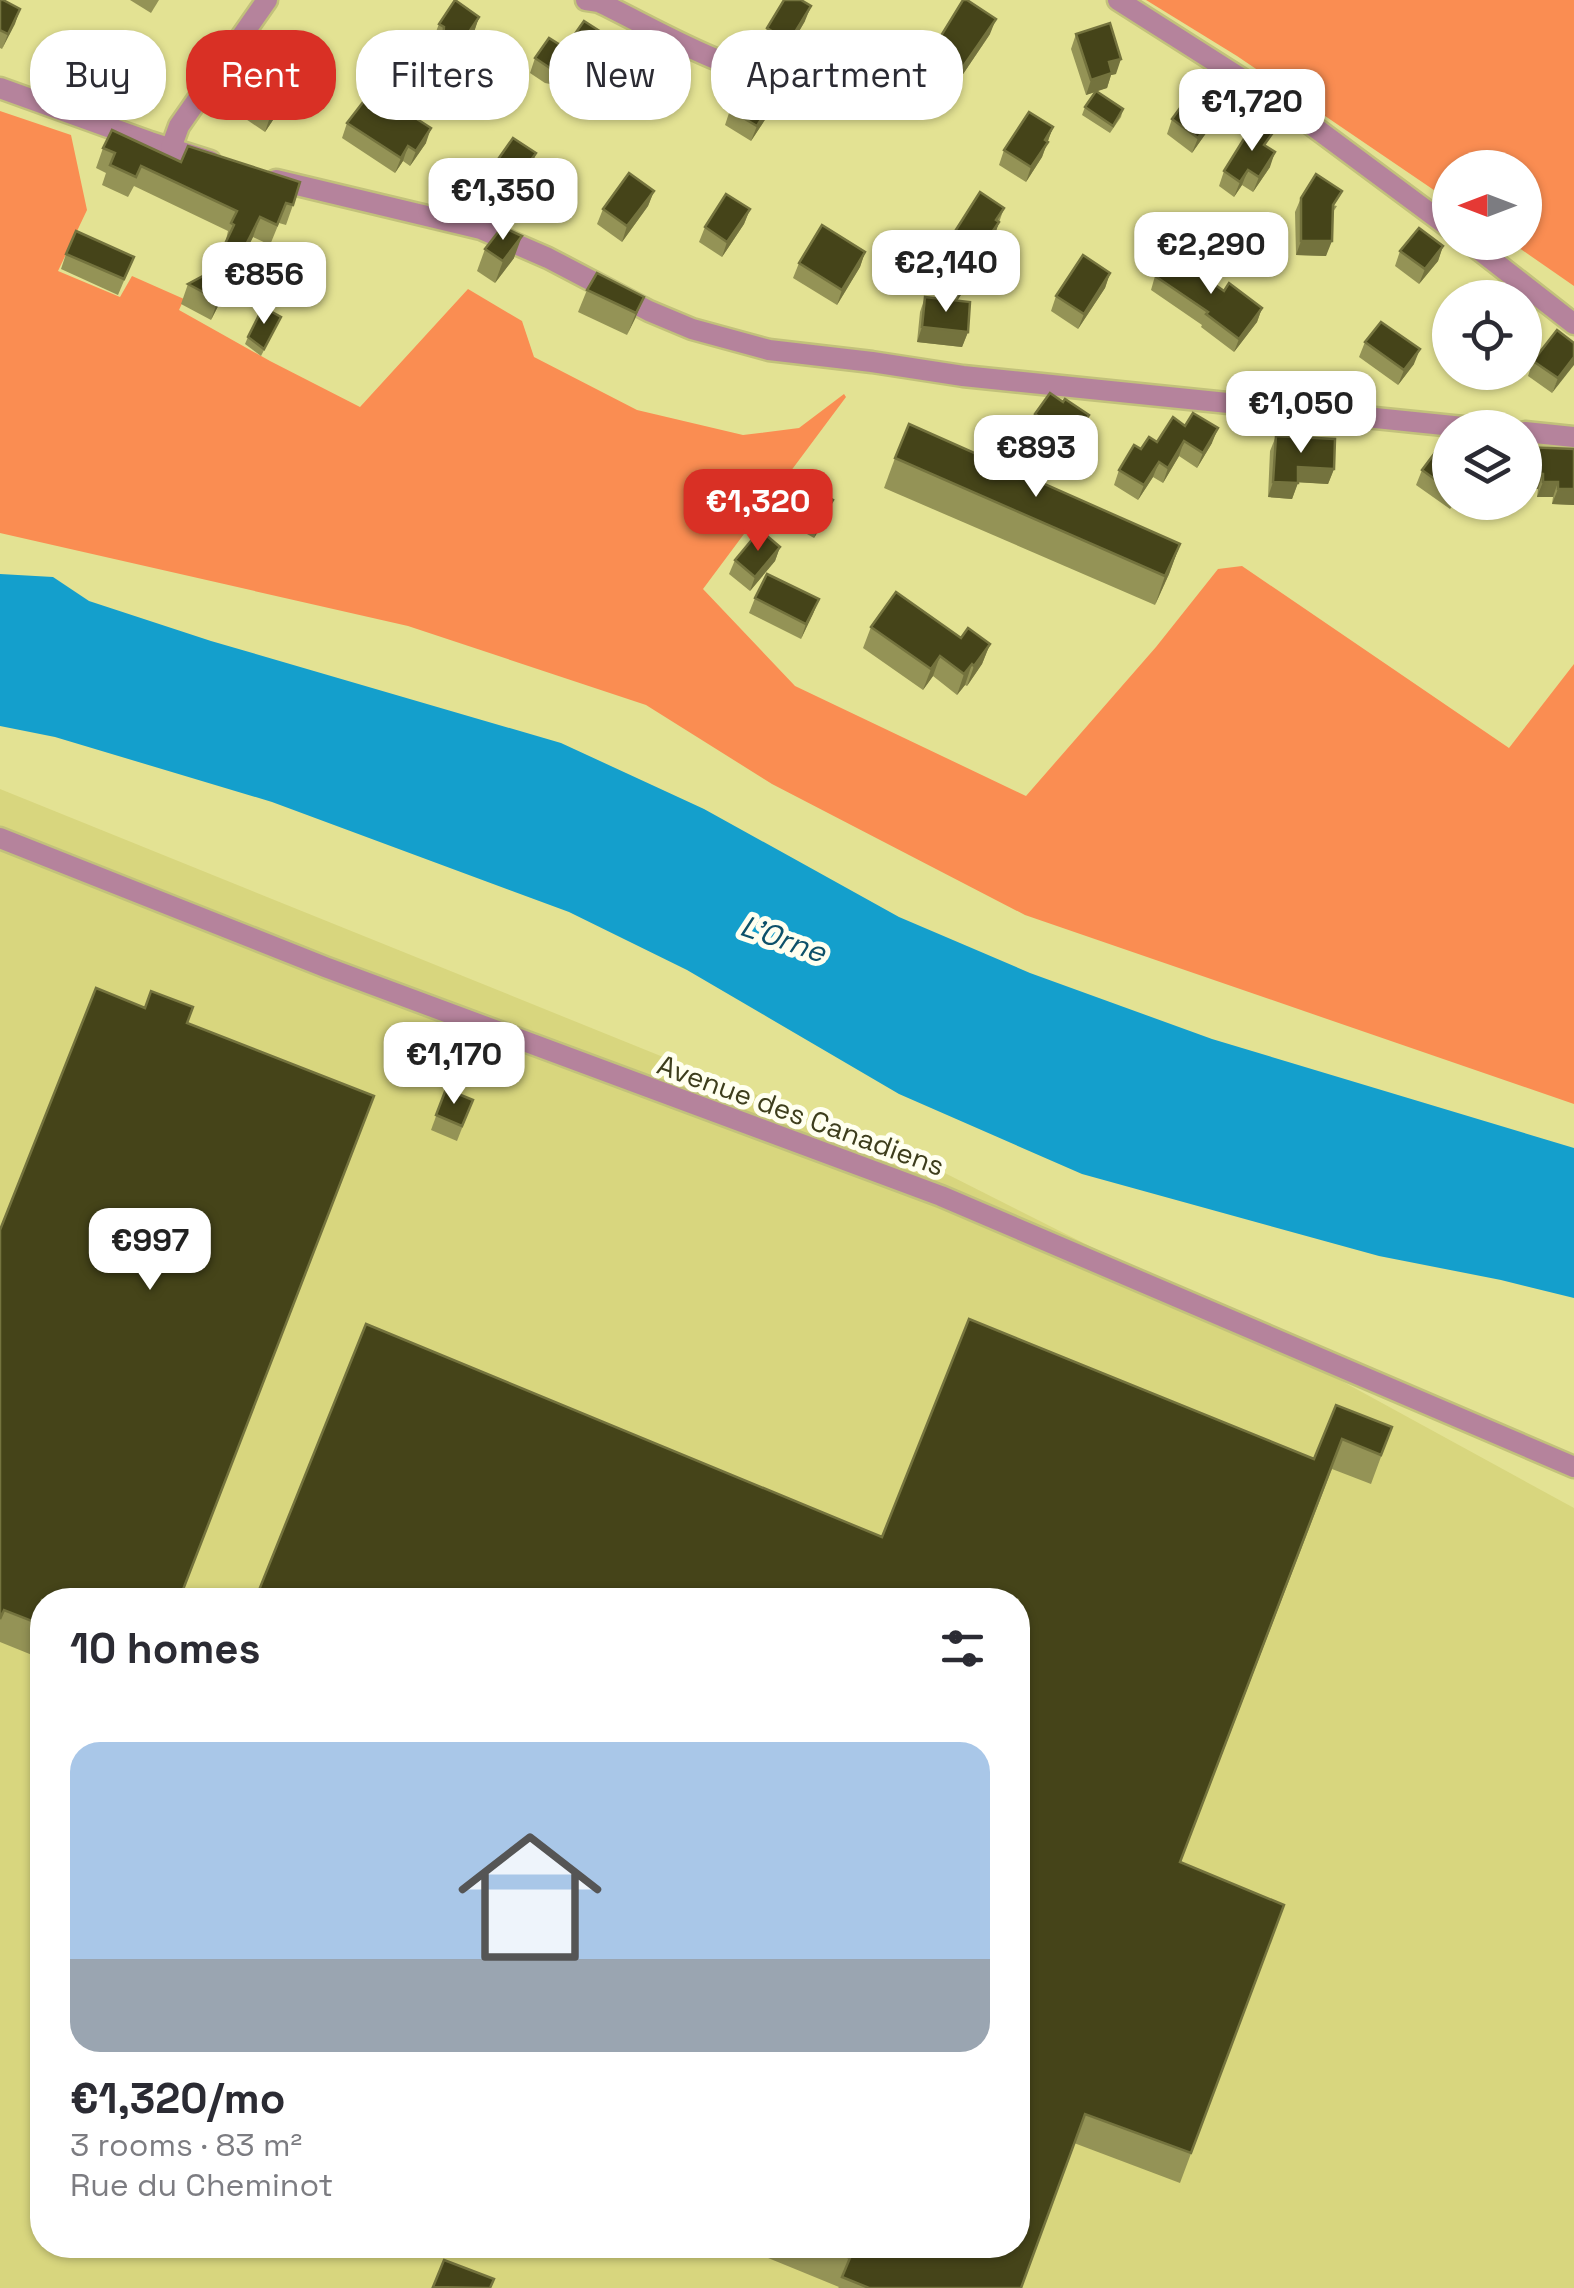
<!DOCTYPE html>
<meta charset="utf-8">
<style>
:root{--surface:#fff;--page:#f7f7f7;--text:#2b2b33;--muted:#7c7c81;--accent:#d93025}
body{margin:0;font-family:"Space Grotesk",sans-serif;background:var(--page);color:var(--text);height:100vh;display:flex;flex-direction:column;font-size:38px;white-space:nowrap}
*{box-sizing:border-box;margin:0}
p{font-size:32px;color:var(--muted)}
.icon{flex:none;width:55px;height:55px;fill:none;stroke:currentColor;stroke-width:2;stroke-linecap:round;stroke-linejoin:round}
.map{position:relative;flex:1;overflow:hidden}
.sheet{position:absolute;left:30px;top:1588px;width:1000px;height:670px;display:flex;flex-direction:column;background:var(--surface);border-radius:40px;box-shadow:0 2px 8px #0004}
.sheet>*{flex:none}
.banner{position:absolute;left:30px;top:30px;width:1000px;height:90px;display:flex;gap:20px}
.needle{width:65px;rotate:270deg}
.tools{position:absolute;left:1432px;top:150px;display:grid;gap:20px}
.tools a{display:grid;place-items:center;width:110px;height:110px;border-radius:50%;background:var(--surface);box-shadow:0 2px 8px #0004;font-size:50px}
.price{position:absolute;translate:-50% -85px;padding:0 22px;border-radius:20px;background:#fff;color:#222;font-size:32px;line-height:65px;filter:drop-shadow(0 2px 5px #0008)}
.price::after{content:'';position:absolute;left:50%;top:60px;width:30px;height:22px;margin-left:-15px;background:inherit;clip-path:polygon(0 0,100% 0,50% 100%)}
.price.current{background:var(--accent);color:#fff}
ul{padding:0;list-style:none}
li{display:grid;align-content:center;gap:20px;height:530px;padding:0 40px}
li span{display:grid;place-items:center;height:310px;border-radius:30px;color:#555}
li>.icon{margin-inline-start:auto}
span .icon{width:180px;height:180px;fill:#fffc;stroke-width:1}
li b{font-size:42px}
h2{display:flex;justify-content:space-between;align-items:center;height:120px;padding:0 40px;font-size:42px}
.chip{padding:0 35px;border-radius:40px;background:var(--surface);box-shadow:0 2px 8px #0004;font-size:35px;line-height:90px}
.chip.current{background:var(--accent);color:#fff}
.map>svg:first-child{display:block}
.built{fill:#d8d67e;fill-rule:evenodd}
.green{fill:#fa8d52}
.water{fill:#149fcc}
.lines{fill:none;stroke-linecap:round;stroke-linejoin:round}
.minor-casing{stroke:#c2c17b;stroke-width:25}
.tertiary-casing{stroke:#c2c17b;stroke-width:25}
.minor{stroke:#b5839c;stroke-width:20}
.tertiary{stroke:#b5839c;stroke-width:20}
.wall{fill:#949356}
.shaded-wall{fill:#74733e}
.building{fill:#454419;stroke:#74733e;stroke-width:2.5}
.labels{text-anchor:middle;stroke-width:10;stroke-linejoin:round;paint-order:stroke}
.street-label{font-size:28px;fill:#3d3d1c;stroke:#ffffef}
.water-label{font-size:30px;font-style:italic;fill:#0d5169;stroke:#ffffef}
</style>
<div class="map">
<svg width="1574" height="2288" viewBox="0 0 1574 2288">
<rect width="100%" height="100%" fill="#e3e293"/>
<path class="built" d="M 0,789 L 923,1162 L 1161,1282 L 1574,1508 L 1574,2288 L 0,2288 ZM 42,1600 L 1018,1600 L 1018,2245 L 42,2245 Z"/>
<g class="green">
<path d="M 1146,0 L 1574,0 L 1574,286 L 1512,243 L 1525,242 L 1525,168 L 1450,168 L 1450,201 L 1237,56 Z"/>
<path d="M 0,111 L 71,135 L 87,210 L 58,271 L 120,297 L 132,276 L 184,299 L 179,310 L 270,361 L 360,407 L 468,289 L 522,321 L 534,357 L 637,410 L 743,435 L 799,428 L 844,394 L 846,397 L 703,589 L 795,686 L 1026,796 L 1156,647 L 1218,569 L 1242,566 L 1509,748 L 1574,664 L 1574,1104 L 1025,915 L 772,784 L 646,705 L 408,626 L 0,533 Z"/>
</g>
<path class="water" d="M 0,574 L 53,577 L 89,601 L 211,641 L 561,743 L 704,809 L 899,917 L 1030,973 L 1212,1039 L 1574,1148 L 1574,1298 L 1501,1280 L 1379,1256 L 1082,1174 L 899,1094 L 687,970 L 569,912 L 272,802 L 55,737 L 0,726 Z"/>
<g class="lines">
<defs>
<g id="minor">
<path d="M 586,0 L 599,2 C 638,21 678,44 718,60"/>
<path d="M 0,88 L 150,142 L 210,161"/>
<path d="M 171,148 L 179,126 L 267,0"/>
<path d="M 276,180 L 481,229 L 548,258 L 649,311 L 692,329 L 769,350 L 872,362 L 963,376 L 1473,428"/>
<path d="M 1525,432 L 1574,437"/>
</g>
<g id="tertiary">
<path d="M 1118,0 L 1294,112 L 1450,228"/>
<path d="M 1469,242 L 1574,324"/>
<path d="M 0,838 L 325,967 L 941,1196 L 1574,1467"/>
</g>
</defs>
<use href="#minor" class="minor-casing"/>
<use href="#tertiary" class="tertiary-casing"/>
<use href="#minor" class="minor"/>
<use href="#tertiary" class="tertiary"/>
</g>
<g class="wall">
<path d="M 0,0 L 20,9 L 2,49 L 0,48 Z"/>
<path d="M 130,0 L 159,0 L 151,13 Z"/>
<path d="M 479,17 L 474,32 L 451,65 L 438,56 L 438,42 L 433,39 L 439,24 Z"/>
<path d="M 805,21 L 784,57 L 762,43 L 767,28 Z"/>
<path d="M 990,34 L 955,86 L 925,67 L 931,52 Z"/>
<path d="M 1076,34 L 1116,74 L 1111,75 L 1107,88 L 1096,91 L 1123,109 L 1121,117 L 1110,133 L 1082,115 L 1085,107 L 1095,92 L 1086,95 L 1071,49 Z"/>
<path d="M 565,48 L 604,52 L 591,71 L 585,91 L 545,83 L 530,73 L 535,58 Z"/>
<path d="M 116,54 L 110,69 L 98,93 L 61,74 L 67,59 Z"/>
<path d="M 303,69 L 297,84 L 265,132 L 240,115 L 245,100 Z"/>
<path d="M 778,100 L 751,141 L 725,125 L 730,110 Z"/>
<path d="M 1172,119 L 1211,126 L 1192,153 L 1167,134 Z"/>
<path d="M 347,123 L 426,143 L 410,166 L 403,161 L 395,173 L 342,138 Z"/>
<path d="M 1053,127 L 1042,157 L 1026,182 L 999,165 L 1004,150 Z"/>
<path d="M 1267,147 L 1270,167 L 1253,192 L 1242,185 L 1234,197 L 1219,186 L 1224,171 Z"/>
<path d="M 103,148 L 181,162 L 293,205 L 286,225 L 279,223 L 270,245 L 253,237 L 211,320 L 181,304 L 188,284 L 212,271 L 225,244 L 228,231 L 134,186 L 128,197 L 102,185 L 106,173 L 96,168 Z"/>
<path d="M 531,168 L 528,173 L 537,179 L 532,194 L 520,210 L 508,202 L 505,206 L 481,190 L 487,175 Z"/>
<path d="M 654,191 L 648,206 L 622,242 L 597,224 L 603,209 Z"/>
<path d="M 1301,198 L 1337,206 L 1333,212 L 1326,256 L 1296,255 L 1295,212 Z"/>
<path d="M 1004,208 L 994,237 L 986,249 L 981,265 L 957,301 L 968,332 L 962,347 L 917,342 L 920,312 L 925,297 L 954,300 L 930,284 L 940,255 Z"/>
<path d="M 750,209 L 744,224 L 722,257 L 699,242 L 705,227 Z"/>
<path d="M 1443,246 L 1438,261 L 1419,284 L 1395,266 L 1400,251 Z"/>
<path d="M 485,249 L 514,258 L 495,283 L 477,271 Z"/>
<path d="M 865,252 L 860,267 L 837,305 L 793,278 L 799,263 Z"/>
<path d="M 66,254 L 134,257 L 118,295 L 61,269 Z"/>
<path d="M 1110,273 L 1105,288 L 1078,329 L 1051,311 L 1056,296 Z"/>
<path d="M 1155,276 L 1262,308 L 1257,322 L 1234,352 L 1201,327 L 1202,325 L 1151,290 Z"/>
<path d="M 587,290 L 644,297 L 627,335 L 578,312 Z"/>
<path d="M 281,317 L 261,356 L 245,344 L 248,337 Z"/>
<path d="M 1365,342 L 1414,364 L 1398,385 L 1359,357 Z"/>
<path d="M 1574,343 L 1552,393 L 1528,376 L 1533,361 Z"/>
<path d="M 1035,414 L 1083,430 L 1067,454 L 1030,429 Z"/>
<path d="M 1173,417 L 1212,443 L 1197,468 L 1179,456 L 1163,483 L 1153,477 L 1138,500 L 1114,485 L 1119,470 L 1141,449 L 1157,442 Z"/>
<path d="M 1276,436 L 1334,469 L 1328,484 L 1298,482 L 1292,499 L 1268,497 L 1270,451 Z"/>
<path d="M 1525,447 L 1574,449 L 1574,505 L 1552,504 L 1553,497 L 1537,497 L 1538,489 L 1525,488 Z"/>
<path d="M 1450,453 L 1450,502 L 1456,502 L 1450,509 L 1416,485 L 1422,470 Z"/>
<path d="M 895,458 L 1180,544 L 1169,574 L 1155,605 L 884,488 Z"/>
<path d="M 833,500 L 828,515 L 814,538 L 777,517 L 782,502 Z"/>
<path d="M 780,547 L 775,561 L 750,591 L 729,574 L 735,560 Z"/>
<path d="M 755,598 L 819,599 L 801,639 L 749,613 Z"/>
<path d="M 871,627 L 961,638 L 990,644 L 982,664 L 967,686 L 965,685 L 957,695 L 933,676 L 923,690 L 863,648 Z"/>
<path d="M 145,1008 L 187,1023 L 42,1600 L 42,1659 L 0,1642 L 0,1230 Z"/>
<path d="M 446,1089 L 473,1100 L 457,1141 L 431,1130 Z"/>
<path d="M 1336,1405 L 1392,1427 L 1371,1484 L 1332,1469 L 1180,1863 L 1284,1905 L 1180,2183 L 1074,2143 L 1021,2288 L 838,2288 L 839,2287 L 736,2245 L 1018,2245 L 882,1537 L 1314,1459 Z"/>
</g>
<g class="shaded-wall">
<path d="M 811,6 L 805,21 L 784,57 L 789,42 Z"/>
<path d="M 20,9 L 15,24 L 2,49 L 8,34 Z"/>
<path d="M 479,17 L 474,32 L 451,65 L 457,50 Z"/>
<path d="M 996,19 L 990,34 L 955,86 L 960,71 Z"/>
<path d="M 609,37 L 604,52 L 586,78 L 591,63 Z"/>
<path d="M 116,54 L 110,69 L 98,93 L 103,78 Z"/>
<path d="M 1121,59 L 1116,74 L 1111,75 L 1107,88 L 1086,95 L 1091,80 L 1109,62 Z"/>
<path d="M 303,69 L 297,84 L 265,132 L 270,117 Z"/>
<path d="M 783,84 L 778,100 L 751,141 L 757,126 Z"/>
<path d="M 1216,111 L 1211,126 L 1192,153 L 1198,138 Z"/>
<path d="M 1053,127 L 1042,157 L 1026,182 L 1031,167 Z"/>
<path d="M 431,128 L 426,143 L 410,166 L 416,151 Z"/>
<path d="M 408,146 L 403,161 L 395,173 L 401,158 Z"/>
<path d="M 1275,152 L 1270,167 L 1253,192 L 1259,177 Z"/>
<path d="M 536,153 L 531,168 L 519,185 L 524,170 Z"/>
<path d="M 1248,170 L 1242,185 L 1234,197 L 1240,182 Z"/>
<path d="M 537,179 L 532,194 L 520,210 L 526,195 Z"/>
<path d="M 654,191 L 648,206 L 622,242 L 627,226 Z"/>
<path d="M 750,209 L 744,224 L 722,257 L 727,242 Z"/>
<path d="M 260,217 L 253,237 L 211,320 L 218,300 Z"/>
<path d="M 999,222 L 994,237 L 977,262 L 982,247 Z"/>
<path d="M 522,236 L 514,258 L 495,283 L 503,261 Z"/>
<path d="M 1301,241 L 1332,241 L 1326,256 L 1296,255 Z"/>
<path d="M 1443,246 L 1438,261 L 1419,284 L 1425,269 Z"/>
<path d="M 986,250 L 981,265 L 956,302 L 962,287 Z"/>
<path d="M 865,252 L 860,267 L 837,305 L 842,290 Z"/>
<path d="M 1110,273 L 1105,288 L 1078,329 L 1084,314 Z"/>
<path d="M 644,297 L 635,319 L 627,335 L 636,313 Z"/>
<path d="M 1262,308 L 1257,322 L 1234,352 L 1239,339 Z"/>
<path d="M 922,327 L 968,332 L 962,347 L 917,342 Z"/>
<path d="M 1420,349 L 1414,364 L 1398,385 L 1404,370 Z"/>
<path d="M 1574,357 L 1574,365 L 1552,393 L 1558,378 Z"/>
<path d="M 1089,415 L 1083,430 L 1067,454 L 1072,439 Z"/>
<path d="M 1218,428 L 1212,443 L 1197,468 L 1203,453 Z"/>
<path d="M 1184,441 L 1179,456 L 1163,483 L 1168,468 Z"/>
<path d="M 1159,462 L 1153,477 L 1138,500 L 1144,485 Z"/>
<path d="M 1298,467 L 1334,469 L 1328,484 L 1293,482 Z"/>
<path d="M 1528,473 L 1543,474 L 1538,489 L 1525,488 L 1525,480 Z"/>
<path d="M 1273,482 L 1298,483 L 1292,499 L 1268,497 Z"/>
<path d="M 1543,482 L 1558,482 L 1553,497 L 1537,497 Z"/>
<path d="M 1558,489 L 1574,489 L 1574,505 L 1552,504 Z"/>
<path d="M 833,500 L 828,515 L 814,538 L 819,523 Z"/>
<path d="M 1180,544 L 1169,574 L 1155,605 L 1165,576 Z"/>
<path d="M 780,547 L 775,561 L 750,591 L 755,577 Z"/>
<path d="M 819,599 L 813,614 L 801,639 L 806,624 Z"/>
<path d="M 990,644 L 982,664 L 967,686 L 974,666 Z"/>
<path d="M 940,656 L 933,676 L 923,690 L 931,669 Z"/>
<path d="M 972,664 L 965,685 L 957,695 L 964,674 Z"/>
</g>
<g class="building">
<path d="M 0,0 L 3,0 L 20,9 L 8,34 L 0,30 Z"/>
<path d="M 455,0 L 479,17 L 457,50 L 443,41 L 444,27 L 439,24 Z"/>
<path d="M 784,0 L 801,0 L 811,6 L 789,42 L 767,28 Z"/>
<path d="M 963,0 L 967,0 L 996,19 L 960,71 L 931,52 Z"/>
<path d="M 584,21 L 609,37 L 591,63 L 591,76 L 550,68 L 535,58 L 549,38 L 565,48 Z"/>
<path d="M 1110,23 L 1121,59 L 1109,62 L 1112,73 L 1091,80 L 1076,34 Z"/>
<path d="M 80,33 L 98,42 L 96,45 L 116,54 L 103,78 L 67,59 Z"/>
<path d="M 278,52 L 303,69 L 270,117 L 245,100 Z"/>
<path d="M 757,68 L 783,84 L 757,126 L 730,110 Z"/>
<path d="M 1096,91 L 1123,109 L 1113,126 L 1085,107 Z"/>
<path d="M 1191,93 L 1216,111 L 1198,138 L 1172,119 Z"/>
<path d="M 364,101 L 381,112 L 387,103 L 395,105 L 431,128 L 416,151 L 408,146 L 401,158 L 347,123 Z"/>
<path d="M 1029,112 L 1053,127 L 1045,140 L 1048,142 L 1031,167 L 1004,150 Z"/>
<path d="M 1259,121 L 1274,131 L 1264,145 L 1275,152 L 1259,177 L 1248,170 L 1240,182 L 1224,171 L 1247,134 L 1249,135 Z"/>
<path d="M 112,130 L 181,162 L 188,146 L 300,182 L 293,205 L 286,203 L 277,225 L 260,217 L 218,300 L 188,284 L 212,271 L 234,225 L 231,223 L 237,211 L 141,166 L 136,177 L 110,165 L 115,153 L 103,148 Z"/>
<path d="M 513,138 L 536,153 L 524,170 L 537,179 L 526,195 L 513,186 L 510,191 L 487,175 Z"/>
<path d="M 629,173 L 654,191 L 627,226 L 603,209 Z"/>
<path d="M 1316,174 L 1342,191 L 1333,205 L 1332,241 L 1301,241 L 1301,198 Z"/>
<path d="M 980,192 L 1004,208 L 996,220 L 999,222 L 982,247 L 986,250 L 962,287 L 935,269 L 943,257 L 940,255 Z"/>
<path d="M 726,194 L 750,209 L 727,242 L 705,227 Z"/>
<path d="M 822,225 L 865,252 L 842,290 L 799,263 Z"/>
<path d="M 502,227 L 522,236 L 503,261 L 485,249 Z"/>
<path d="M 1419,228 L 1443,246 L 1425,269 L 1400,251 Z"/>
<path d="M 76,231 L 134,257 L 124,279 L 66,254 Z"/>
<path d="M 1171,254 L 1224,291 L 1229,283 L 1262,308 L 1239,339 L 1206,314 L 1208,312 L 1155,276 Z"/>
<path d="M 1083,255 L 1110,273 L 1084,314 L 1056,296 Z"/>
<path d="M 597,273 L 644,297 L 636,313 L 587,290 Z"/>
<path d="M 1486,291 L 1495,298 L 1481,298 Z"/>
<path d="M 925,297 L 970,302 L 968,332 L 922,327 Z"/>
<path d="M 263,307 L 281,317 L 264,349 L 248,337 Z"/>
<path d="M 1381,322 L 1420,349 L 1404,370 L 1365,342 Z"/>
<path d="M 1557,330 L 1574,343 L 1574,357 L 1558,378 L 1533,361 Z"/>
<path d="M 1050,393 L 1063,402 L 1065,399 L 1089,415 L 1072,439 L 1035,414 Z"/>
<path d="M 1193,413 L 1218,428 L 1203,453 L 1184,441 L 1168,468 L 1159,462 L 1144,485 L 1119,470 L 1134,445 L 1141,449 L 1149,437 L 1157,442 L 1173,417 L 1185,426 Z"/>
<path d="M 909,424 L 1180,544 L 1165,576 L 895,458 Z"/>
<path d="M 1276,436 L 1335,439 L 1334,469 L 1298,467 L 1298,483 L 1273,482 Z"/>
<path d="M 1440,446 L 1450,453 L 1450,490 L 1422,470 Z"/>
<path d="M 1525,447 L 1574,449 L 1574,489 L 1558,489 L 1558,482 L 1543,482 L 1543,474 L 1528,473 L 1525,471 Z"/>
<path d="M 796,478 L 833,500 L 819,523 L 782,502 Z"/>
<path d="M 760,530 L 780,547 L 755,577 L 735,560 Z"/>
<path d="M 767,574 L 819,599 L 806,624 L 755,598 Z"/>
<path d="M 896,592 L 961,638 L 968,628 L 990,644 L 974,666 L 972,664 L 964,674 L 940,656 L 931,669 L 871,627 Z"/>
<path d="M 96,988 L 145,1008 L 151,991 L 193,1007 L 187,1023 L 374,1096 L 179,1600 L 42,1600 L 42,1625 L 4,1610 L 0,1619 L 0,1230 Z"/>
<path d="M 446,1089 L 473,1100 L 462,1126 L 436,1115 Z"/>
<path d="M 969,1319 L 1314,1459 L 1336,1405 L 1392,1427 L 1381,1455 L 1342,1439 L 1180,1862 L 1284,1905 L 1191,2153 L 1085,2114 L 1021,2288 L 869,2288 L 842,2277 L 850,2258 L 819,2245 L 1018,2245 L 1018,1600 L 255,1600 L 366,1324 L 882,1537 Z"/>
<path d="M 444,2260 L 494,2279 L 490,2288 L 433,2287 Z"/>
</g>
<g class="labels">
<g class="street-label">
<text transform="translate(801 1115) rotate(20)" y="10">Avenue des Canadiens</text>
</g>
<g class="water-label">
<text transform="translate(783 939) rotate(19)" y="10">L'Orne</text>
</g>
</g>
</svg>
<div class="tools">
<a><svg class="needle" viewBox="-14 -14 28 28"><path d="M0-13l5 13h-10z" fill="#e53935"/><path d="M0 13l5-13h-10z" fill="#7c7c81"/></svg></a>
<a><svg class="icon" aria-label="locate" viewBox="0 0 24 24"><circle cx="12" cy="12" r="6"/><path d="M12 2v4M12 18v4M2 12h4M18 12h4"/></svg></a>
<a><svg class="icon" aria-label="layers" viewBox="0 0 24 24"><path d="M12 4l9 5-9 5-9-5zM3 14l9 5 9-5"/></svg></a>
</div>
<b class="price" style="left:1252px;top:154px">€1,720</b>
<b class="price" style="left:503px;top:243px">€1,350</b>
<b class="price" style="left:1211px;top:297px">€2,290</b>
<b class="price" style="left:946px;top:315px">€2,140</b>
<b class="price" style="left:264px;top:327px">€856</b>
<b class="price" style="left:1301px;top:456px">€1,050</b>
<b class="price" style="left:1036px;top:500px">€893</b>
<b class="price current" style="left:758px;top:554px">€1,320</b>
<b class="price" style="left:454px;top:1107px">€1,170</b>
<b class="price" style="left:150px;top:1293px">€997</b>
<div class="banner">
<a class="chip">Buy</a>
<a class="chip current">Rent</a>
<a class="chip">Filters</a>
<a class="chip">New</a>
<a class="chip">Apartment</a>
</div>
<section class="sheet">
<h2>10 homes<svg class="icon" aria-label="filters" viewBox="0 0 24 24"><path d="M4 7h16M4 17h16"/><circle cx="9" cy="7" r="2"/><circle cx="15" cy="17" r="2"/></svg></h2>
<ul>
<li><span style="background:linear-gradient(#a9c7e8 70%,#9aa5b1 0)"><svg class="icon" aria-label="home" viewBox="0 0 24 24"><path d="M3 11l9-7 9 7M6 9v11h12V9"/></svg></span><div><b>€1,320/mo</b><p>3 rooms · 83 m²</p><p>Rue du Cheminot</p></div></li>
</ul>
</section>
</div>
